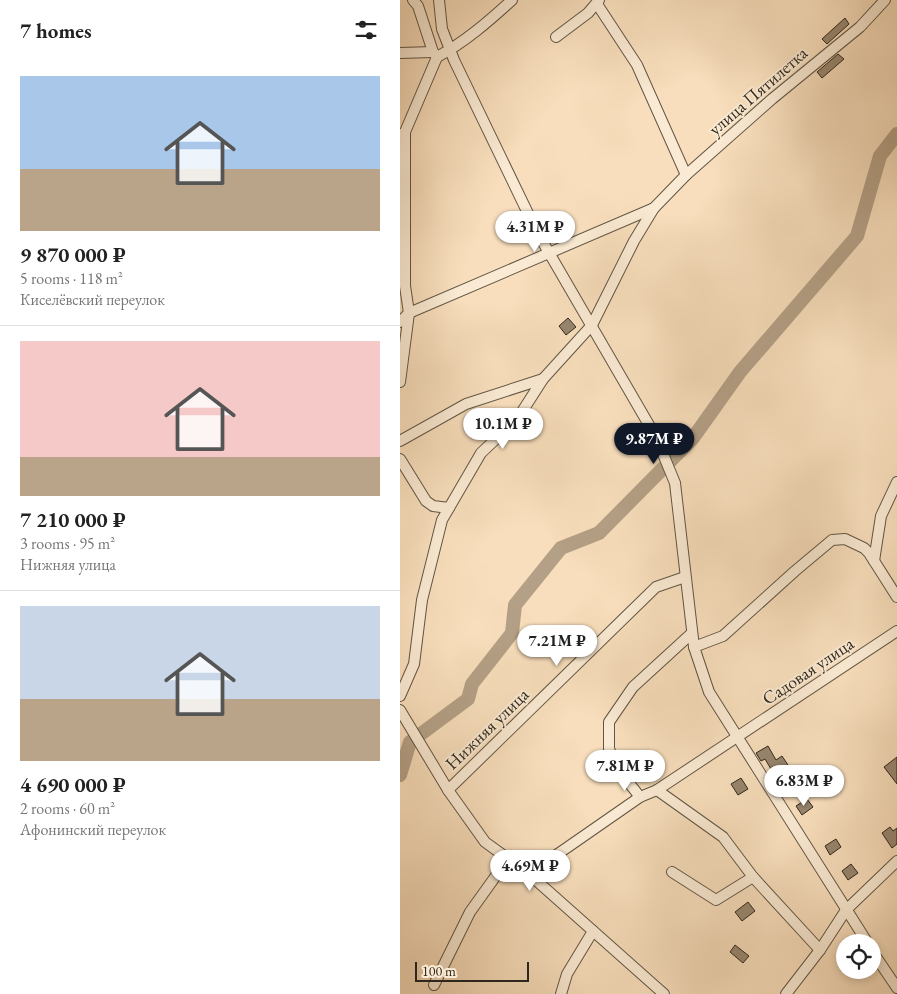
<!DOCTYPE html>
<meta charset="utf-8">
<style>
:root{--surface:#fff;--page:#f6f6f6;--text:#222;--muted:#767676;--line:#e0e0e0;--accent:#111827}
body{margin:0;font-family:"EB Garamond",serif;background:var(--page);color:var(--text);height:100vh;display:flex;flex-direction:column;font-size:19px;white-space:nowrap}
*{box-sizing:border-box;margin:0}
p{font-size:16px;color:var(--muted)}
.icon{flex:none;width:28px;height:28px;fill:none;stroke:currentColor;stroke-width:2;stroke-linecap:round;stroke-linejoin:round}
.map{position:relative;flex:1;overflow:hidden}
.panel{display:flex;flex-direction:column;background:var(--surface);width:400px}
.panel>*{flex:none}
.buttons{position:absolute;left:436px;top:934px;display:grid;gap:10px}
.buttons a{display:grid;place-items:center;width:45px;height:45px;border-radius:50%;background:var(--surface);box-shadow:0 2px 8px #0003;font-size:25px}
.scale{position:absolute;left:15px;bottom:12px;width:114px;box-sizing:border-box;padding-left:5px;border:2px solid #2f271c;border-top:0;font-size:14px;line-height:18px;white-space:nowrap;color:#2f271c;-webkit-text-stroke:4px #faead3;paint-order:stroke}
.price{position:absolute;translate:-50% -42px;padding:0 11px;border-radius:18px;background:#fff;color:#222;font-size:16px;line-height:32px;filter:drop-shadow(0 1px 2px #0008)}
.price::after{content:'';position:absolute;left:50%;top:30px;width:15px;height:11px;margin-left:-8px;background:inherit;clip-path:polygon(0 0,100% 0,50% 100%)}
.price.active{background:var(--accent);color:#fff}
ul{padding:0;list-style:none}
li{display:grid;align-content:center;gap:10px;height:265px;padding:0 20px}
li+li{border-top:1px solid var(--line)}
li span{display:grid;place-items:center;height:155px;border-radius:0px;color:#555}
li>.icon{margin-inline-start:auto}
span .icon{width:90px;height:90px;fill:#fffc;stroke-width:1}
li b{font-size:21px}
h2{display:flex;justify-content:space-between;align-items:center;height:60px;padding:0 20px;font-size:21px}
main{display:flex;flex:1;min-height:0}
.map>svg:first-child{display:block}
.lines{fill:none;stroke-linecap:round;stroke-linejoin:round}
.river{stroke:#b4a086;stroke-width:14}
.building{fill:#98866f;stroke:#2f271c}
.minor-casing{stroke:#615544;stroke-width:12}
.minor{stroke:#faead3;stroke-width:10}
.labels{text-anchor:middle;stroke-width:4;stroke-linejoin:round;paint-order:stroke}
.street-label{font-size:18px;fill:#2f271c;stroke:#faead3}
</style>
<main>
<section class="panel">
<h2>7 homes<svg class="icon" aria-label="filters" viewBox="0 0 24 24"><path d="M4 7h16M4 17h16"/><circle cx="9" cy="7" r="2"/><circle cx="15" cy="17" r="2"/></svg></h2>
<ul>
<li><span style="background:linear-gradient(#a9c7e8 60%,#b9a48a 0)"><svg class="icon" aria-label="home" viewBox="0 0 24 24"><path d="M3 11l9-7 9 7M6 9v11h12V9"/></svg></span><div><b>9 870 000 ₽</b><p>5 rooms · 118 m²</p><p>Киселёвский переулок</p></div></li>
<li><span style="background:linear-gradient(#f6c9c9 75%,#b9a48a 0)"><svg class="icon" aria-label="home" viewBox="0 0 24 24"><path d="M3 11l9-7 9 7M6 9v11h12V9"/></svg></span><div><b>7 210 000 ₽</b><p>3 rooms · 95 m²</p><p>Нижняя улица</p></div></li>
<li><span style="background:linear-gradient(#c9d6e8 60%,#b9a48a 0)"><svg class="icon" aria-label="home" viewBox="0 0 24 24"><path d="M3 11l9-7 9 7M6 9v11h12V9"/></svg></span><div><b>4 690 000 ₽</b><p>2 rooms · 60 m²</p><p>Афонинский переулок</p></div></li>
</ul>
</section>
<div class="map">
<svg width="497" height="994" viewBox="0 0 497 994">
<rect width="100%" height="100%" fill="#f8debc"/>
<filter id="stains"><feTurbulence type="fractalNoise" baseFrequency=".004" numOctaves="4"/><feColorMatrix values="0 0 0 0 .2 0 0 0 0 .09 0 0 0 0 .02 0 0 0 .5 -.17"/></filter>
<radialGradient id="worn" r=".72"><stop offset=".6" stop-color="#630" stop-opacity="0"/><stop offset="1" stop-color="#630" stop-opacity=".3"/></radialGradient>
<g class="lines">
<path class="river" d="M 0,775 L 10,742 L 68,699 L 72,684 L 112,633 L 115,605 L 161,548 L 199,533 L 293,438 L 340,372 L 457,236 L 480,156 L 497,134"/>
</g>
<g class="building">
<path d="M 445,18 L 449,24 L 427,44 L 422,39 Z"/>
<path d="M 438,54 L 444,59 L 422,78 L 417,72 Z"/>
<path d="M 168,318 L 176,327 L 166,335 L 159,326 Z"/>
<path d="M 368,746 L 376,760 L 382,756 L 388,765 L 374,774 L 365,759 L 361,761 L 356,753 Z"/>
<path d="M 497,757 L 497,784 L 484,767 Z"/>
<path d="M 393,777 L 399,786 L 388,793 L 382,784 Z"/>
<path d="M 341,778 L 348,789 L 338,795 L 331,784 Z"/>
<path d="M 407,799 L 413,807 L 402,815 L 396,806 Z"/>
<path d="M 490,827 L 493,831 L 497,828 L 497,844 L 492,848 L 482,833 Z"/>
<path d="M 436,839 L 441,847 L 430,855 L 425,846 Z"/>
<path d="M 451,864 L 458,873 L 448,880 L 442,871 Z"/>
<path d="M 348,902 L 355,911 L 342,921 L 335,912 Z"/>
<path d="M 335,945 L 349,956 L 343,963 L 330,952 Z"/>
</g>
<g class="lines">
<defs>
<g id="minor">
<path d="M 13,0 L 18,6 L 33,52 L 37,57 C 65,42 89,21 112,0"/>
<path d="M 39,0 L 42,29 L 54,60 L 137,232 L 256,437 L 275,483 L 294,647 L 309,692 L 467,942"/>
<path d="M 197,4 L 237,65 L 286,175"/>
<path d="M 156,37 L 188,13 L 199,0"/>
<path d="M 0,53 L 33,52"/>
<path d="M 1,135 L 5,132 L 37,57"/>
<path d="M 0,322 L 9,313 L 254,208"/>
<path d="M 143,379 L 192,325 L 234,241 L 254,208 L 286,175 L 372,99 L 460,27 L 485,0"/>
<path d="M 0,382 L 9,313 L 5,286 L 5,132"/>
<path d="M 0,441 L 66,404 L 143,379 L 118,418 L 81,453 L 42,520 L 22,600 L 14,664 L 0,696"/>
<path d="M 0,459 L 26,501 L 33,506 L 49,508"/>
<path d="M 474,561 L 481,516 L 497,482"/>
<path d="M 294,647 L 323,636 L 395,571 L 432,540 L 445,539 L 464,548 L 469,553 L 497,597"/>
<path d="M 0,710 L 48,790 L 85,842 L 129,874 L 264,994"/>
<path d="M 48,790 L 256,587 L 285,577"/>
<path d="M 257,790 L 323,837 L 353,877"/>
<path d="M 240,797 L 219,770 L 209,749 L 209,722 L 233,687 L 292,633"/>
<path d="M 272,872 L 316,900 L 353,877 L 420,950"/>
<path d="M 129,874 L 240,797 L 257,790 L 497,631"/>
<path d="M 472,951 L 497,988"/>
<path d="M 34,985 L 70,912 L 108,859"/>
<path d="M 161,994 L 167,974 L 193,931"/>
<path d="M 386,994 L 420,950 L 446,910 L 497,861"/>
</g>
</defs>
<use href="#minor" class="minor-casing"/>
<use href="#minor" class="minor"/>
</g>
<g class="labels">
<g class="street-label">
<text transform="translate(358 91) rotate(-41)" y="6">улица Пятилетка</text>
<text transform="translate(408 671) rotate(-34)" y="6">Садовая улица</text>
<text transform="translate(87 729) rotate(-44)" y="6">Нижняя улица</text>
</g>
</g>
<rect width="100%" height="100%" filter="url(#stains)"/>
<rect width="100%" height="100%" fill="url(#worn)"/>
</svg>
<div class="buttons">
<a><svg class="icon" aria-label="locate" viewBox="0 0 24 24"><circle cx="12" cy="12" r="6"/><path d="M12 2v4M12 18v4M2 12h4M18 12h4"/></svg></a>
</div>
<div class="scale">100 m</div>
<b class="price" style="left:135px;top:253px">4.31M ₽</b>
<b class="price" style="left:103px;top:450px">10.1M ₽</b>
<b class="price active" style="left:254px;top:465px">9.87M ₽</b>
<b class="price" style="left:157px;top:667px">7.21M ₽</b>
<b class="price" style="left:225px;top:792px">7.81M ₽</b>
<b class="price" style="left:404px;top:807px">6.83M ₽</b>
<b class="price" style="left:130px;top:892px">4.69M ₽</b>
</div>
</main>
